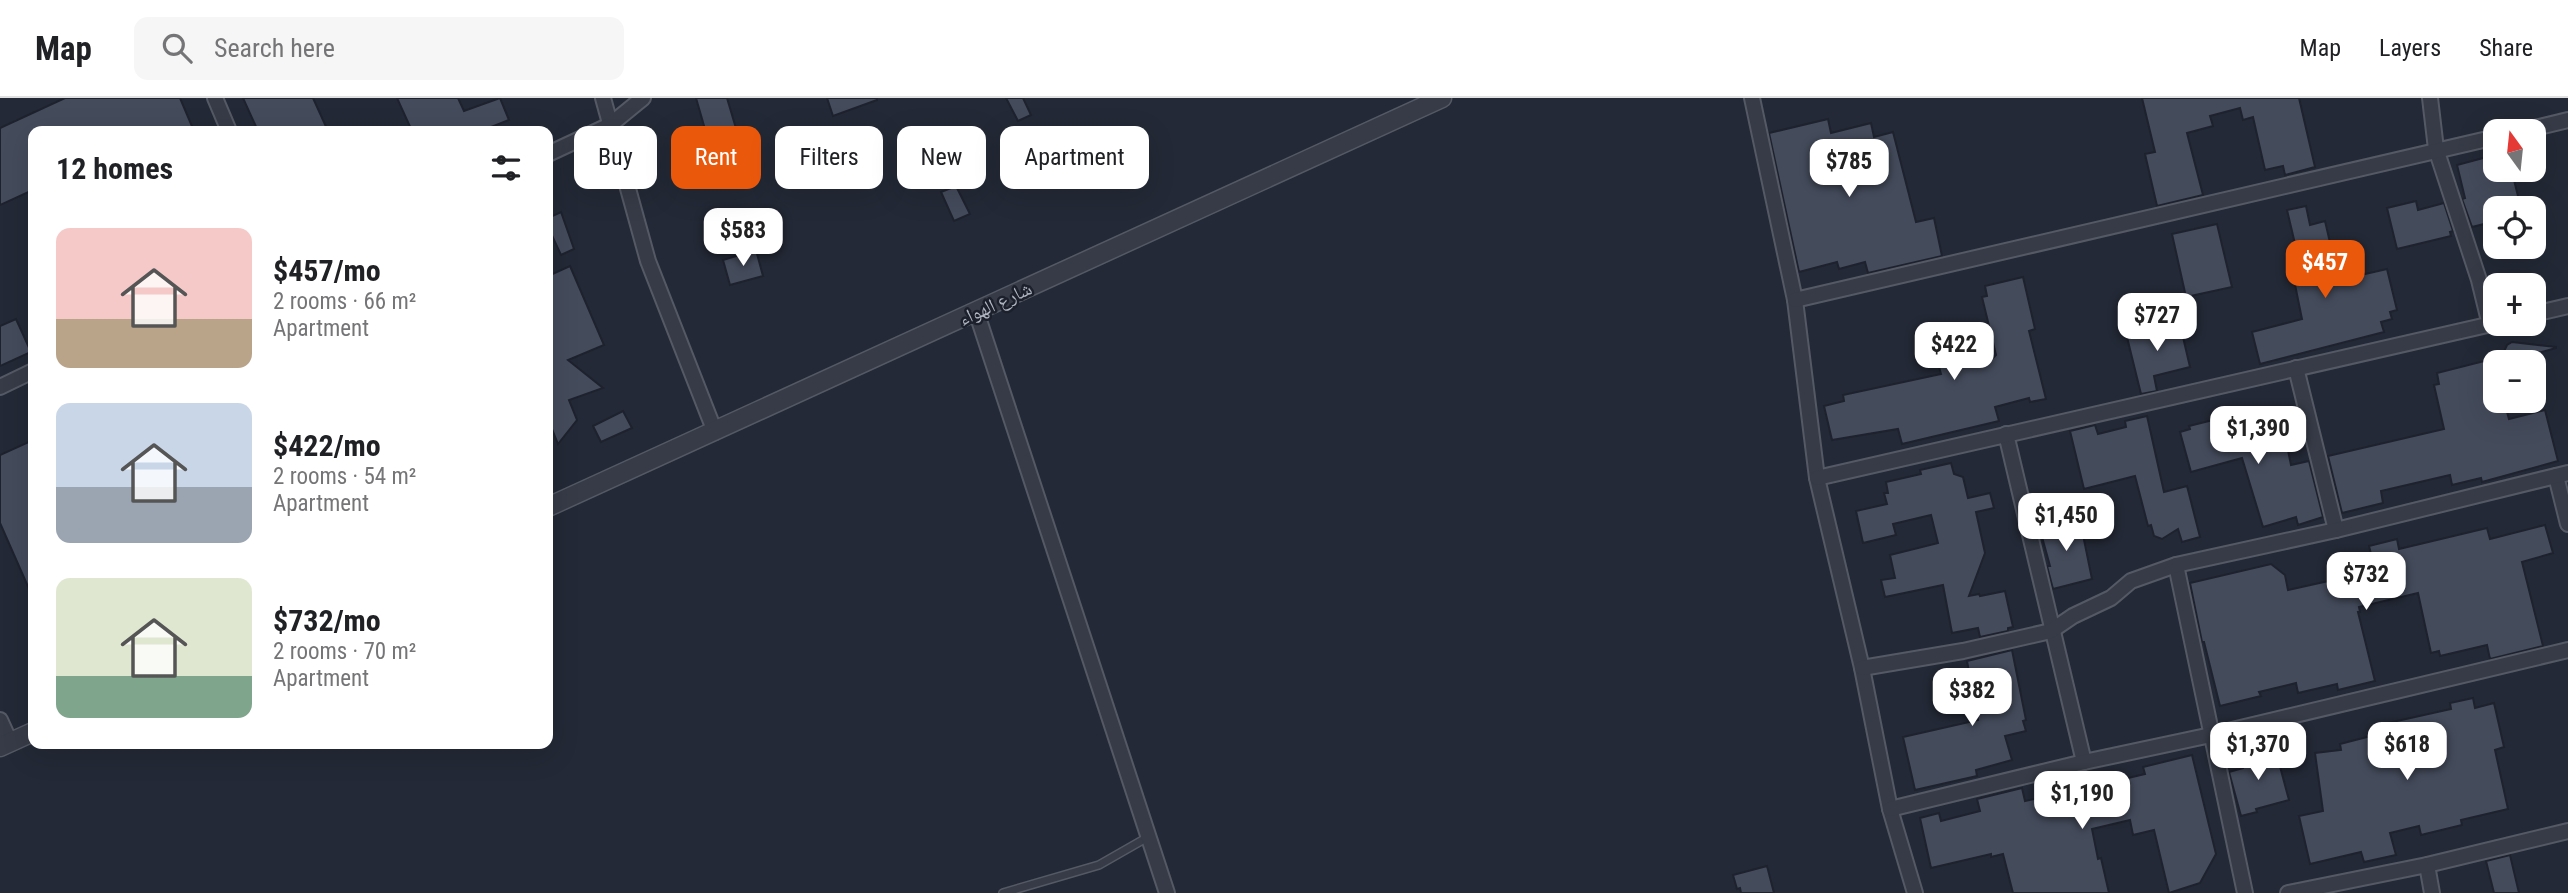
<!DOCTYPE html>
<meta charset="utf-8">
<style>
:root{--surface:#fff;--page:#f6f6f6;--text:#202124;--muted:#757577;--line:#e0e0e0;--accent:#ea580c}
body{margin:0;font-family:"Roboto Condensed","Noto Naskh Arabic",sans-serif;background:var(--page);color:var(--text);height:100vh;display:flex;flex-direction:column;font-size:26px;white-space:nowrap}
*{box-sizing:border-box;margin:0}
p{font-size:23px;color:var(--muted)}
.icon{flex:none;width:38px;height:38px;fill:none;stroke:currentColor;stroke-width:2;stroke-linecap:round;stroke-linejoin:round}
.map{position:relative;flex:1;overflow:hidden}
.sheet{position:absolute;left:28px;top:28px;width:525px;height:623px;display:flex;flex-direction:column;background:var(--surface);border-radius:14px;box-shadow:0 7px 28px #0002}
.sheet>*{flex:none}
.guide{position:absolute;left:574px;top:28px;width:665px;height:63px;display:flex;gap:14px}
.needle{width:46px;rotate:345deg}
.controls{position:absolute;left:2483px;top:21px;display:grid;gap:14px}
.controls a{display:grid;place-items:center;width:63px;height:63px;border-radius:14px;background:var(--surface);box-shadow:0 7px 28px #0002;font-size:35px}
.price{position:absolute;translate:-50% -60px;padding:0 16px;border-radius:14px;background:#fff;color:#222;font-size:23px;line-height:46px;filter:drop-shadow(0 2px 4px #0008)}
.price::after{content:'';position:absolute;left:50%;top:42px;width:21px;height:16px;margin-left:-10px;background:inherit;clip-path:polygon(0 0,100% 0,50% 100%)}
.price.current{background:var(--accent);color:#fff}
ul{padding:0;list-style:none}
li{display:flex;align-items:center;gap:21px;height:175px;padding:0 28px}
li span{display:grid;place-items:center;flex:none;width:196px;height:140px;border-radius:14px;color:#555}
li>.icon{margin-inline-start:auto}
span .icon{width:84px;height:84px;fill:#fffc;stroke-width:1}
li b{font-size:30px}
h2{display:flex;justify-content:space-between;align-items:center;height:84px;padding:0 28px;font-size:30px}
.pill{padding:0 24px;border-radius:14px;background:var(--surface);box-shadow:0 7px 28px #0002;font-size:24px;line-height:63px}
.pill.current{background:var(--accent);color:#fff}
header{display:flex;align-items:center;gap:42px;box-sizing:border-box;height:98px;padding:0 35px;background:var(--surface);border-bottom:2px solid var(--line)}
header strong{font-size:33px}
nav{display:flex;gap:38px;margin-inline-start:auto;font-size:24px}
.search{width:490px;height:63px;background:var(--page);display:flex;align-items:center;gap:18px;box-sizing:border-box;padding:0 24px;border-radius:14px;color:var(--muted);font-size:26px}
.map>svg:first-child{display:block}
.building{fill:#444b5b;stroke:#1e222e;stroke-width:2}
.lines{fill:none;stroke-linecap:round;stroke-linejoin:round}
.service-casing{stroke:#545965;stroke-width:10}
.minor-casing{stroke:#545965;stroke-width:18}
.tertiary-casing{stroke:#545965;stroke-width:21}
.service{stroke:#363b47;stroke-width:7}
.minor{stroke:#363b47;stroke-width:14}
.tertiary{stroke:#363b47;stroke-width:18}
.labels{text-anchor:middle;stroke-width:5;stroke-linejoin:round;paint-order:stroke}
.street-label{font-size:19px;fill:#b1b6c3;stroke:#1c202c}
</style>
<header>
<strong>Map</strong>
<div class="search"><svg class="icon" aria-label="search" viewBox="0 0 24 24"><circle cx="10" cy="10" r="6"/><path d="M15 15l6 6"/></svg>Search here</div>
<nav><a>Map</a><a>Layers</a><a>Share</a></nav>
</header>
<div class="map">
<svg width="2568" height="795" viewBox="0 0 2568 795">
<rect width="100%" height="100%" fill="#232936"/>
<g class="building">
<path d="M 65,0 L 180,0 L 194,33 L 33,33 L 33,92 L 0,107 L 0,30 Z"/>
<path d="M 243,0 L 313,0 L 328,33 L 258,33 Z"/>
<path d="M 397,0 L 458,0 L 464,13 L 500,0 L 509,22 L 481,33 L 412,33 Z"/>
<path d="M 696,0 L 727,0 L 746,64 L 750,63 L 755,77 L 722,90 Z"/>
<path d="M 827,0 L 877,0 L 877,2 L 833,18 Z"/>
<path d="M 1006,0 L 1023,0 L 1031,17 L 1018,23 Z"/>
<path d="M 2142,0 L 2299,0 L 2315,69 L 2285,77 L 2283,68 L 2265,72 L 2253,19 L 2243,22 L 2240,10 L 2210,18 L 2213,28 L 2187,35 L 2203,97 L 2157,108 L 2145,56 L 2155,54 Z"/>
<path d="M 1828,21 L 1831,35 L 1871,25 L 1874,39 L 1893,34 L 1916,124 L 1934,120 L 1942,158 L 1868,175 L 1865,164 L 1839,171 L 1837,164 L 1799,174 L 1769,35 Z"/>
<path d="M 2487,59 L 2493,82 L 2513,78 L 2521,110 L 2496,110 L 2496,123 L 2472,129 L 2462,101 L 2465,100 L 2457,67 Z"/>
<path d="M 956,88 L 970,116 L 954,123 L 941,94 Z"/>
<path d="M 2416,103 L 2418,112 L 2444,105 L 2453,133 L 2450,134 L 2451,138 L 2397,151 L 2387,110 Z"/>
<path d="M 2306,108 L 2310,127 L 2325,123 L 2332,153 L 2315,157 L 2321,186 L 2387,171 L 2397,212 L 2390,214 L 2392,221 L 2381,224 L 2384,234 L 2260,266 L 2252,234 L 2302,221 L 2288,152 L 2296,150 L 2287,112 Z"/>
<path d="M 561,114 L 574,151 L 561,157 L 548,129 L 548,120 Z"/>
<path d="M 2217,126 L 2232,189 L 2186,199 L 2172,136 Z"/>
<path d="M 756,152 L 763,178 L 730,187 L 723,162 Z"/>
<path d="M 570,168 L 604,247 L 568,262 L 603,290 L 569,302 L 577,322 L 558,346 L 548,321 L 548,178 Z"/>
<path d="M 2023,179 L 2035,231 L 2029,233 L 2046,301 L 2030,304 L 2029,300 L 1995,309 L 1999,323 L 1902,346 L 1898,331 L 1832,342 L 1824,308 L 1844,303 L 1843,297 L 1941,276 L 1939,269 L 1957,265 L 1957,268 L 1994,259 L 1996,257 L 1982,199 L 1987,198 L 1985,188 Z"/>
<path d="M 16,221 L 31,254 L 0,268 L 0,228 Z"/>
<path d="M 2179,222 L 2190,269 L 2154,278 L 2157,293 L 2141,296 L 2126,235 Z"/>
<path d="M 2512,244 L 2556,249 L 2556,250 L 2527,258 L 2528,264 L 2499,264 L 2507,247 Z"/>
<path d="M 2496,260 L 2496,303 L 2504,303 L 2509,321 L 2545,312 L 2558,363 L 2482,384 L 2481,380 L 2452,387 L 2450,377 L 2381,393 L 2383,405 L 2342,415 L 2328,358 L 2444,331 L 2434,287 L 2439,286 L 2437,275 Z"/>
<path d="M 623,313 L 632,330 L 601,344 L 593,328 Z"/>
<path d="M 2147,318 L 2164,394 L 2187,388 L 2200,439 L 2182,444 L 2178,431 L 2162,441 L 2154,438 L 2151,427 L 2148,428 L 2135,378 L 2084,391 L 2070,333 L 2095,327 L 2098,336 L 2126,329 L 2125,323 Z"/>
<path d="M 2281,318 L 2291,367 L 2309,363 L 2323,419 L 2298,427 L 2296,419 L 2263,429 L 2242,360 L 2191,374 L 2180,334 L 2190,331 L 2189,328 L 2221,320 L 2224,330 Z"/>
<path d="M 33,342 L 33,500 L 0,425 L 0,357 Z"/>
<path d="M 1951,365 L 1954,376 L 1963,379 L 1968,400 L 1990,395 L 1994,410 L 1976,414 L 1985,455 L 1969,498 L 1979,496 L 1980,498 L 2005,493 L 2013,529 L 2008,530 L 2008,533 L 1980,539 L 1978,530 L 1952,535 L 1943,487 L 1885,499 L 1881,482 L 1895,480 L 1890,457 L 1938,445 L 1931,417 L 1893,426 L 1896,437 L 1863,445 L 1856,413 L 1887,406 L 1884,395 L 1888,395 L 1886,384 L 1921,376 L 1920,372 Z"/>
<path d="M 2075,419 L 2077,428 L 2081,427 L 2092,481 L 2053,491 L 2047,468 L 2050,468 L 2039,428 Z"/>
<path d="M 2545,427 L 2553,455 L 2522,464 L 2543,548 L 2490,561 L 2487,547 L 2440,558 L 2439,553 L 2431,555 L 2418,495 L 2359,509 L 2360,514 L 2358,514 L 2375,583 L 2338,592 L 2337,586 L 2298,595 L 2296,585 L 2259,594 L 2261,598 L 2220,608 L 2204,544 L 2202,544 L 2190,485 L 2271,466 L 2285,477 L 2288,492 L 2360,476 L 2356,460 L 2371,456 L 2369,448 L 2397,441 L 2399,451 L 2487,430 L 2490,441 Z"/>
<path d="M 2012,552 L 2026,622 L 2023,623 L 2026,633 L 2005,638 L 2012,662 L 1976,672 L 1977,678 L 1915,692 L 1903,639 L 1978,622 L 1967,563 Z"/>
<path d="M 2473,600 L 2475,610 L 2494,605 L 2504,649 L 2495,652 L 2508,711 L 2461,722 L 2462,727 L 2421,737 L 2419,728 L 2390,735 L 2396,757 L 2364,764 L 2361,754 L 2310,766 L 2299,718 L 2323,713 L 2315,655 L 2341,652 L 2340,646 L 2390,633 L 2388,625 L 2451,611 L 2450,605 Z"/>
<path d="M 2261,647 L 2265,665 L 2278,661 L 2289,702 L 2256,711 L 2257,714 L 2241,718 L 2229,674 L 2243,670 L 2239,652 Z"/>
<path d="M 2192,657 L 2216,756 L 2200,785 L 2169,795 L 2154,732 L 2133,737 L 2130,722 L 2092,731 L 2098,761 L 2101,760 L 2109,795 L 2013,795 L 2003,756 L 1991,759 L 1991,756 L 1931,770 L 1920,720 L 1939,715 L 1941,723 L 1980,713 L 1977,701 L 2022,690 L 2025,703 L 2090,689 L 2145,676 L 2143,669 Z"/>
<path d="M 2510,757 L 2519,795 L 2494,795 L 2486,763 Z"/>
<path d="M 1767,768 L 1774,795 L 1741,795 L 1740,790 L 1737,791 L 1733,777 Z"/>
</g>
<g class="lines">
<defs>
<path id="service" d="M 1003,795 L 1099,767 L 1148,739"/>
<g id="minor">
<path d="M 215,0 L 229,33"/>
<path d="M 603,0 L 648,163 L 715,334"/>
<path d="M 1752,0 L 1795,202 L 1817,380 L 1862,570 L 1890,711 L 1915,795"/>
<path d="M 2430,0 L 2436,51 L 2479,182 L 2490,227"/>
<path d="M 2523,33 L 2568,22"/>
<path d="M 548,56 L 610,27 L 643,0"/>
<path d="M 1795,202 L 2496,39"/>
<path d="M 976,213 L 1167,795"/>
<path d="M 2534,216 L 2568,208"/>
<path d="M 2296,270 L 2336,432"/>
<path d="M 0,289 L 33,273"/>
<path d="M 2006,336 L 2084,664"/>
<path d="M 2556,378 L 2568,426"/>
<path d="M 1817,380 L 2496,225"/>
<path d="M 2176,467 L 2245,795"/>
<path d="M 1862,570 L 1963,553 L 2051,533 L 2073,518 L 2111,500 L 2131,483 L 2176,467 L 2336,432 L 2568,375"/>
<path d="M 0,622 L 10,644"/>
<path d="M 1890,711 L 2084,664 L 2211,637 L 2568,552"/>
<path d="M 2427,767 L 2432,795"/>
<path d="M 2288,795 L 2427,767 L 2568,733"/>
</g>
<g id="tertiary">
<path d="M 548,409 L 1442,0"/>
<path d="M 0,649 L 33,634"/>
</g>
</defs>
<use href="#service" class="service-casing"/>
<use href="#minor" class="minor-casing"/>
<use href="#tertiary" class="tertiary-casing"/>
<use href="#service" class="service"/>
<use href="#minor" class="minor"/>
<use href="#tertiary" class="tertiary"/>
</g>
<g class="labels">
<g class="street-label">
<text transform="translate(995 205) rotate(-25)" y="7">شارع الهواء</text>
</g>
</g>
</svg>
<div class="controls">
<a><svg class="needle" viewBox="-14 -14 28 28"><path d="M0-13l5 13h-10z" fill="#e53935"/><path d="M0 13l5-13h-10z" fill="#757577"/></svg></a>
<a><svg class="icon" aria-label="locate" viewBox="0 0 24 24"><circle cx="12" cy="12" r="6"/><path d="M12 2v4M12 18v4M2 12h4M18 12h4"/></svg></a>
<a>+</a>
<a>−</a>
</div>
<b class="price" style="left:1849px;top:101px">$785</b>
<b class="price" style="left:743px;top:170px">$583</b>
<b class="price current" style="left:2325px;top:202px">$457</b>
<b class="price" style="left:2157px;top:255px">$727</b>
<b class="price" style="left:1954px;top:284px">$422</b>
<b class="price" style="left:2258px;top:368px">$1,390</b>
<b class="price" style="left:2066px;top:455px">$1,450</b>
<b class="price" style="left:2366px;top:514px">$732</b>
<b class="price" style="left:1972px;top:630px">$382</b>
<b class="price" style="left:2258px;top:684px">$1,370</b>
<b class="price" style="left:2407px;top:684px">$618</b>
<b class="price" style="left:2082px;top:733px">$1,190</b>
<div class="guide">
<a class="pill">Buy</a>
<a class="pill current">Rent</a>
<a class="pill">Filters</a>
<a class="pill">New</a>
<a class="pill">Apartment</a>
</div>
<section class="sheet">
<h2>12 homes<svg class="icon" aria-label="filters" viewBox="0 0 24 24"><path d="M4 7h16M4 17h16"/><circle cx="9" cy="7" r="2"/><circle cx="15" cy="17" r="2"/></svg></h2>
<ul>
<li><span style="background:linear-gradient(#f6c9c9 65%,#b9a48a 0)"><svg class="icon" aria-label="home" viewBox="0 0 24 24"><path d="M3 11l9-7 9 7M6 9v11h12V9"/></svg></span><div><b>$457/mo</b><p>2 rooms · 66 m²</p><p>Apartment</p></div></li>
<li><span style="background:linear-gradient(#c9d6e8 60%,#9aa5b1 0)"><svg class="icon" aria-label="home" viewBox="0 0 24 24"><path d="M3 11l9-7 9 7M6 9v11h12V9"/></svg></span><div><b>$422/mo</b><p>2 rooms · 54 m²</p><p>Apartment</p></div></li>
<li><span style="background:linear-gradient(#dfe7d0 70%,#7fa58c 0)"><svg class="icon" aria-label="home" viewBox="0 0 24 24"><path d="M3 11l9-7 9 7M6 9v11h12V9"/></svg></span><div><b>$732/mo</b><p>2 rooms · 70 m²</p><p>Apartment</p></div></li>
</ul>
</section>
</div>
